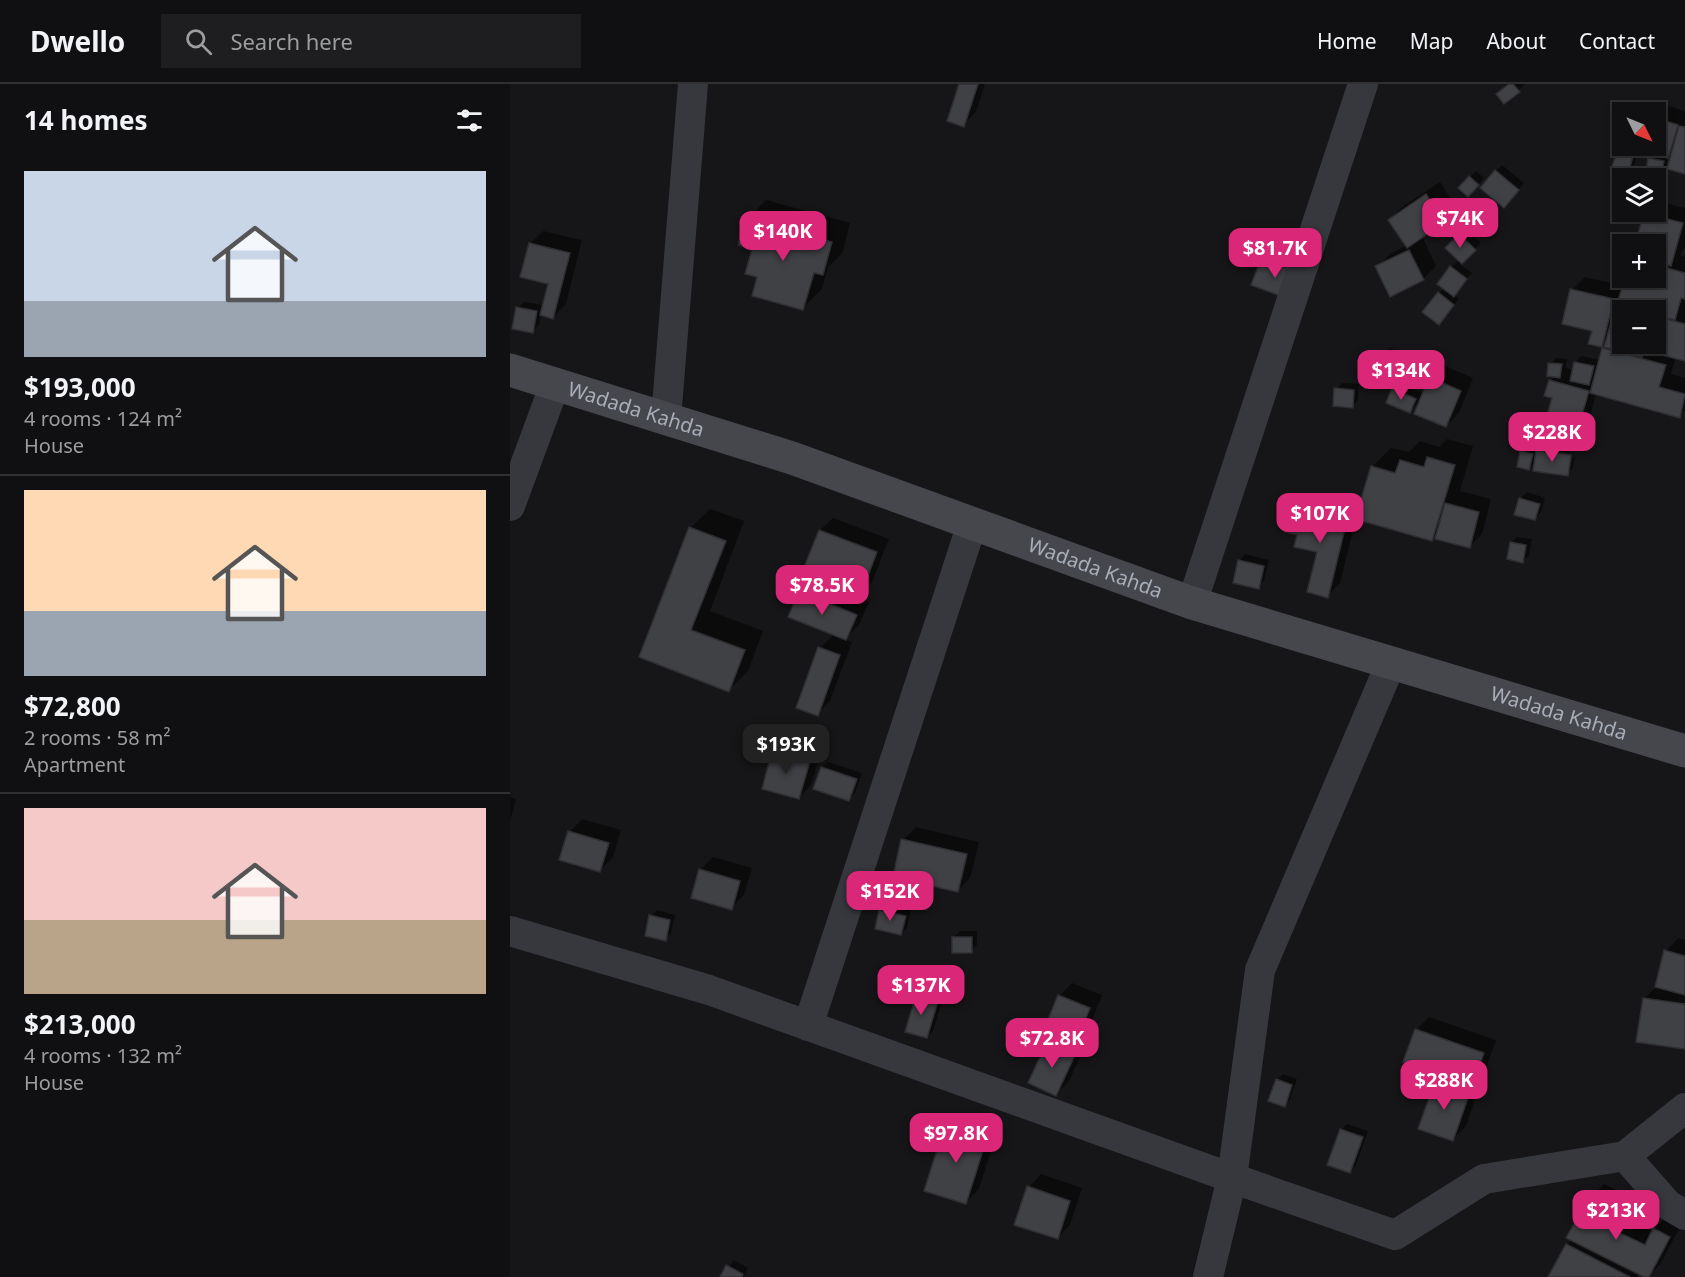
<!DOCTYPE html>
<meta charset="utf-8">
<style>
:root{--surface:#101012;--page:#1e1e20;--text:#f1f3f6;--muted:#9c9d9f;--line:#303032;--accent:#db2777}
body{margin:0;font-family:"Noto Sans",sans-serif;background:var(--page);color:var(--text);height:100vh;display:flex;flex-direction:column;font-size:22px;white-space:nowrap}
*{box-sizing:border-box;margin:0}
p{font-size:20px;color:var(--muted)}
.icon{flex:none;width:33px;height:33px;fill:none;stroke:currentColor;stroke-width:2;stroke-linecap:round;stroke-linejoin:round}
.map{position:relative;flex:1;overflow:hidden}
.panel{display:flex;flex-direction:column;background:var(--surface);width:510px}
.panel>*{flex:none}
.needle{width:39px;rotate:133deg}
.tools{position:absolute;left:1102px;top:18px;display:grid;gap:12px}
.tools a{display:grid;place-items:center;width:54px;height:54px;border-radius:0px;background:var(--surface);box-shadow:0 3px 9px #0003,0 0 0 2px var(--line);font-size:30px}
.price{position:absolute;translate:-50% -51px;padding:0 14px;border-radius:12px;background:var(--accent);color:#fff;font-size:20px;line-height:39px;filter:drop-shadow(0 2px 3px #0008)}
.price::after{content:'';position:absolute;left:50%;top:36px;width:18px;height:14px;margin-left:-9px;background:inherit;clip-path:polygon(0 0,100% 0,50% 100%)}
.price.current{background:#222;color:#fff}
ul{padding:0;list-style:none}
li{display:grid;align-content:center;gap:12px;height:318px;padding:0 24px}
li+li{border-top:2px solid var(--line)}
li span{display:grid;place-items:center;height:186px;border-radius:0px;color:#555}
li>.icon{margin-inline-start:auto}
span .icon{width:108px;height:108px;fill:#fffc;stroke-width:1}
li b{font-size:26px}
h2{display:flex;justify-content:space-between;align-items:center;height:72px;padding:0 24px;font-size:26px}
header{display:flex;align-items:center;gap:36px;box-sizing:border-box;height:84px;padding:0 30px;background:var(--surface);border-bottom:2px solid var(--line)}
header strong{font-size:28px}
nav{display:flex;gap:33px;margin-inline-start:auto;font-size:21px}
.search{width:420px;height:54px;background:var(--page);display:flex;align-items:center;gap:15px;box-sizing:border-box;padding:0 21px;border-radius:0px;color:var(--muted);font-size:22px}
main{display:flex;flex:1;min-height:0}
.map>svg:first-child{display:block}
.shadow{fill:#0007;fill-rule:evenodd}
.building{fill:#404145;stroke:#303034;stroke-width:1.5}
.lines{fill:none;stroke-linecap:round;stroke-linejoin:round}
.minor{stroke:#37383d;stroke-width:30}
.secondary{stroke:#45474d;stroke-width:33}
.labels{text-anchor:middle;stroke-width:4.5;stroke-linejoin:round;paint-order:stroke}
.street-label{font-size:20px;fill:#a8adb8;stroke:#111113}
</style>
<header>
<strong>Dwello</strong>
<div class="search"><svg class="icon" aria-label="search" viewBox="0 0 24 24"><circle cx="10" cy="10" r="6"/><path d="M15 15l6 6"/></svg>Search here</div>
<nav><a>Home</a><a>Map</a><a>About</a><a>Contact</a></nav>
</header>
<main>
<section class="panel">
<h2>14 homes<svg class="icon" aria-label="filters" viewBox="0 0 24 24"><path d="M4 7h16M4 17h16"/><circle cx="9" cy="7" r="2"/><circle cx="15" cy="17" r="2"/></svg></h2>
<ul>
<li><span style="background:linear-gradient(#c9d6e8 70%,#9aa5b1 0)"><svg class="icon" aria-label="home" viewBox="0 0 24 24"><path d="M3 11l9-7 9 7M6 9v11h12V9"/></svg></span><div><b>$193,000</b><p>4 rooms · 124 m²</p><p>House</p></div></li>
<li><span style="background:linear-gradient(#ffd9b3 65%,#9aa5b1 0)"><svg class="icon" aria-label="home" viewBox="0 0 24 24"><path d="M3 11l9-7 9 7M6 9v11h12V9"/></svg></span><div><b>$72,800</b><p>2 rooms · 58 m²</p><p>Apartment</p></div></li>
<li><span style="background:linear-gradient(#f6c9c9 60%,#b9a48a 0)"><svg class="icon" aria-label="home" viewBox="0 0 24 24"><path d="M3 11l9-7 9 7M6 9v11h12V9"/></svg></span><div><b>$213,000</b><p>4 rooms · 132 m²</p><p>House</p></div></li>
</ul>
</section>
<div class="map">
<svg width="1175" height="1193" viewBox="0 0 1175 1193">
<rect width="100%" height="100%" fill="#161618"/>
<g class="shadow">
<path d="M 450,0 L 475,0 L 466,28 L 453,41 Z"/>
<path d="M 1000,0 L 1014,0 L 1014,1 L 1008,7 Z"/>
<path d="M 1141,17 L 1175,27 L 1175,88 L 1164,65 L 1159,71 L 1156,82 L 1150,88 L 1140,74 L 1145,69 L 1129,64 L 1125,79 L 1119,86 L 1108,69 L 1119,62 L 1146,62 L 1146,28 L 1129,28 Z"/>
<path d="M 992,81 L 1014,99 L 1000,116 L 986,87 Z"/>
<path d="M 966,87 L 974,94 L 958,111 L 950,104 Z"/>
<path d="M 930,98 L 947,124 L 934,137 L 912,152 L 926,182 L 913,195 L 867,183 L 880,170 L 897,161 L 880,136 L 892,123 Z"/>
<path d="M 256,116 L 340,139 L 332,170 L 318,183 L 312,205 L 293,224 L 249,192 L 237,135 Z"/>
<path d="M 1148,117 L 1175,124 L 1175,163 L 1170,171 L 1175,173 L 1175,276 L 1166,273 L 1161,290 L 1175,294 L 1175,326 L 1169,332 L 1086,310 L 1079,336 L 1066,349 L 1044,313 L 1036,311 L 1041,296 L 1045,292 L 1040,280 L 1046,274 L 1057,275 L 1056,284 L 1063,286 L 1065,279 L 1071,272 L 1090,276 L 1098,255 L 1092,261 L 1062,206 L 1075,193 L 1114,202 L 1116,194 L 1146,194 L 1146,160 L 1126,160 L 1135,130 L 1137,128 L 1146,128 ZM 1113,226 L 1146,226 L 1146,255 L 1147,253 L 1153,254 L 1151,264 L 1142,262 L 1144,260 L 1113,260 Z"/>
<path d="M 956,145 L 971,159 L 950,180 L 962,189 L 944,210 L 949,215 L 935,233 L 929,209 L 935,204 L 941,183 L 949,176 L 937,164 Z"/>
<path d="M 33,147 L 72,156 L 56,220 L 43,233 L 31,230 L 29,241 L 23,247 L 8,224 L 14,218 L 34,221 L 39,199 L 20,160 Z"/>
<path d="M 765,163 L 800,176 L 791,200 L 753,176 Z"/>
<path d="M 880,264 L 900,273 L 893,290 L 886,296 L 863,273 L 869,267 L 875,269 Z"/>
<path d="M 933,281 L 963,294 L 949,329 L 936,342 L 911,316 L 900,327 L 884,305 L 890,299 L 914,310 L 920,294 Z"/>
<path d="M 832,299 L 849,300 L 848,316 L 842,323 L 826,305 Z"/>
<path d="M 937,355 L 963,362 L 950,407 L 981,415 L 972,450 L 959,463 L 928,448 L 921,455 L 846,434 L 830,499 L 817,512 L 809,467 L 788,450 L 780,432 L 793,420 L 797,420 L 808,409 L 852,419 L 862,383 L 881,364 L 899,368 L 910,357 L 929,363 Z"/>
<path d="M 1034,360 L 1061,364 L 1060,369 L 1030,365 L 1030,368 L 1057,385 L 1060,385 L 1063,373 L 1065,373 L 1063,384 L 1057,390 L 1026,377 L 1019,384 L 1012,368 L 1018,362 L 1030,365 Z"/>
<path d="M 1017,408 L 1035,414 L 1031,428 L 1025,435 L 1006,430 L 1011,414 Z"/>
<path d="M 200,425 L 234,437 L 200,527 L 253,547 L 238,587 L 219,606 L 131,572 L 180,444 Z"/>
<path d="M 323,434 L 379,455 L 362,498 L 347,513 L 359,518 L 349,541 L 335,555 L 342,558 L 320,617 L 307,630 L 310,564 L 324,550 L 290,508 L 304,494 L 293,490 L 310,446 Z"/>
<path d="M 1007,453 L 1022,455 L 1019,471 L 1013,477 L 1001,459 Z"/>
<path d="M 735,470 L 759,476 L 754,497 L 748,503 L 729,477 Z"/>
<path d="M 277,655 L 312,664 L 301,701 L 289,714 L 264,668 Z"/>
<path d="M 318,678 L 352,689 L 345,709 L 339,715 L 312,684 Z"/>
<path d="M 0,713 L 6,715 L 0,737 Z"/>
<path d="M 72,735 L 111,746 L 103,773 L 90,786 L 60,748 Z"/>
<path d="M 406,743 L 469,758 L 460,794 L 447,807 L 393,756 Z"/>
<path d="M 203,773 L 242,784 L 234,811 L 221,824 L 190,786 Z"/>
<path d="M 377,821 L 401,826 L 397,844 L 390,850 L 370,827 Z"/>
<path d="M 147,826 L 165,831 L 161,849 L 155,855 L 141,832 Z"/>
<path d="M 450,847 L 467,847 L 467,861 L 461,867 L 444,853 Z"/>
<path d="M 1168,854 L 1175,856 L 1175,964 L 1134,915 L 1146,903 L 1156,867 Z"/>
<path d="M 562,899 L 592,911 L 576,951 L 572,955 L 577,958 L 559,997 L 546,1010 L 538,959 L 542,955 L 549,912 Z"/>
<path d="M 414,905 L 434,911 L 423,947 L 417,953 L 408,912 Z"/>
<path d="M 919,933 L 986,956 L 975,987 L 968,994 L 972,996 L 956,1042 L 943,1055 L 910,1044 L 926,997 L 933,990 L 906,946 Z"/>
<path d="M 773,990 L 787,995 L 780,1015 L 774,1021 L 767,996 Z"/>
<path d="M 449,1029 L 489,1041 L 469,1105 L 456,1118 L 436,1042 Z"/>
<path d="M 837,1040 L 858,1047 L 846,1081 L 840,1088 L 831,1046 Z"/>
<path d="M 531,1090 L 572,1104 L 560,1141 L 547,1154 L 519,1103 Z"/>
<path d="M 1094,1100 L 1110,1108 L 1101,1126 L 1105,1128 L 1114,1118 L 1131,1126 L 1125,1138 L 1143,1147 L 1157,1132 L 1172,1140 L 1150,1180 L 1138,1193 L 1129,1189 L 1127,1193 L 1040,1193 L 1057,1161 L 1062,1155 L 1081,1113 Z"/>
<path d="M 224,1176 L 238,1184 L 234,1193 L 212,1193 Z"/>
</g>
<g class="building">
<path d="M 449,0 L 468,0 L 454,43 L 437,37 Z"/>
<path d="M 999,0 L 1003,0 L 1010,8 L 994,20 L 986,10 Z"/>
<path d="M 1146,34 L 1168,41 L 1158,74 L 1117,63 L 1146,62 Z"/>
<path d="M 1169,42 L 1175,43 L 1175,90 L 1157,85 Z"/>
<path d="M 1107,68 L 1123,72 L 1119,87 L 1102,83 Z"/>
<path d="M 1138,74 L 1154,77 L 1151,90 L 1136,87 Z"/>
<path d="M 985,86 L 1009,106 L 994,124 L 970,104 Z"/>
<path d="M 959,92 L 969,101 L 958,113 L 948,104 Z"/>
<path d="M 916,110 L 935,138 L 897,164 L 878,136 Z"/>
<path d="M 1134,129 L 1173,139 L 1161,182 L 1146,177 L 1146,160 L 1125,160 Z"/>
<path d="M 235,134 L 322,158 L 313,191 L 304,189 L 293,226 L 242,212 L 247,193 L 235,190 L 242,165 L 228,161 Z"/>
<path d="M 949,150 L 966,166 L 952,180 L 935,164 Z"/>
<path d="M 19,159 L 60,169 L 43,235 L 30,231 L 38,200 L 10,193 Z"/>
<path d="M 899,166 L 914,196 L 880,213 L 865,182 Z"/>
<path d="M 751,175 L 788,188 L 779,215 L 741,201 Z"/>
<path d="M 1146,181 L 1175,189 L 1175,215 L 1171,214 L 1165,236 L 1146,231 L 1146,226 L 1130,226 L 1107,220 L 1115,194 L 1146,194 Z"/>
<path d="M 940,182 L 957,195 L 944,213 L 927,200 Z"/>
<path d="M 1060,205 L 1104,215 L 1092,263 L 1078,260 L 1082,247 L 1052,240 Z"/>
<path d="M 928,208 L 944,221 L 929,241 L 912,228 Z"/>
<path d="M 1106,221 L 1126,226 L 1113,226 L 1113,260 L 1136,260 L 1132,273 L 1094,263 Z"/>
<path d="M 6,223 L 27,227 L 23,249 L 2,245 Z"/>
<path d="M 1146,232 L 1175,240 L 1175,277 L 1148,270 L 1151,255 L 1146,254 Z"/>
<path d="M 1092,264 L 1156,281 L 1149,303 L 1175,310 L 1170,334 L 1080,309 Z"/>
<path d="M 873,270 L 895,279 L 887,298 L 857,285 L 862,272 L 870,276 Z"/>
<path d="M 1064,278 L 1084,282 L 1079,301 L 1060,297 Z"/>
<path d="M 1038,279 L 1052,280 L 1050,294 L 1037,292 Z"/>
<path d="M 919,293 L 951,307 L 936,343 L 904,330 Z"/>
<path d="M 1039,296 L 1079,307 L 1066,351 L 1034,342 L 1042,314 L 1034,312 Z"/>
<path d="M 824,304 L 844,306 L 843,324 L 823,322 Z"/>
<path d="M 882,304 L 906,315 L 900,329 L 876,319 Z"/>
<path d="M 1026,366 L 1061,371 L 1058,392 L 1023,387 Z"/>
<path d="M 1010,367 L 1023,370 L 1019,386 L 1007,383 Z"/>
<path d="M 917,373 L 945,381 L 922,457 L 845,435 L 861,382 L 885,389 L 890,376 L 914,383 Z"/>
<path d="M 1009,414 L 1030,420 L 1025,436 L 1004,431 Z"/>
<path d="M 935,419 L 969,428 L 960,464 L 925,455 Z"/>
<path d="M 794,421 L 838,432 L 818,514 L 797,508 L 807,468 L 784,463 L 787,451 L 775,448 L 779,432 L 791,434 Z"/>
<path d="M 179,443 L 216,457 L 181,546 L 235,566 L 219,608 L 129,573 Z"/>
<path d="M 309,446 L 367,468 L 350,513 L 291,491 Z"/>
<path d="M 1000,458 L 1016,461 L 1013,479 L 997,475 Z"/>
<path d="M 728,476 L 754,482 L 749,505 L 723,499 Z"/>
<path d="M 289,507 L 347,531 L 336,556 L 278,533 Z"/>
<path d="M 308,563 L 330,571 L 308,632 L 286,624 Z"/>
<path d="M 262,667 L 300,677 L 289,715 L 252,705 Z"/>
<path d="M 311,683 L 347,695 L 339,717 L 303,705 Z"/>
<path d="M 58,747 L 99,759 L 90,788 L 49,776 Z"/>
<path d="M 391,755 L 457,770 L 448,808 L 383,793 Z"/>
<path d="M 189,785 L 230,797 L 222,826 L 181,814 Z"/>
<path d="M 369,826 L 396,832 L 391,851 L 365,845 Z"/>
<path d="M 139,831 L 160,836 L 156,857 L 135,852 Z"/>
<rect x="442" y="853" width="20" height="16"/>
<path d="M 1154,866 L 1175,872 L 1175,911 L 1145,903 Z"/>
<path d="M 406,911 L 428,917 L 417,954 L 395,948 Z"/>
<path d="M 548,911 L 580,924 L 563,966 L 531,953 Z"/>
<path d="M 1133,914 L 1175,920 L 1175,965 L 1126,958 Z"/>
<path d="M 905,945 L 974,969 L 962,1002 L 893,978 Z"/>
<path d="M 537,958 L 565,971 L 546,1012 L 518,999 Z"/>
<path d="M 766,995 L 782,1001 L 775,1023 L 758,1017 Z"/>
<path d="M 925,997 L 960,1008 L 943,1057 L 908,1045 Z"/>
<path d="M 435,1041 L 477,1054 L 456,1120 L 414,1107 Z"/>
<path d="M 830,1045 L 853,1053 L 840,1089 L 817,1081 Z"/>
<path d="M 517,1102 L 560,1117 L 548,1155 L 504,1141 Z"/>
<path d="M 1080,1112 L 1098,1121 L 1089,1139 L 1135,1161 L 1143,1144 L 1160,1153 L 1139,1193 L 1134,1193 L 1056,1154 Z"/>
<path d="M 1107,1123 L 1126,1132 L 1120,1144 L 1100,1134 Z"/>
<path d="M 1056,1160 L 1120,1193 L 1038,1193 Z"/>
<path d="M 216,1181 L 233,1190 L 232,1193 L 210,1193 Z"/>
</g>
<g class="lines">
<g class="minor">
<path d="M 156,335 L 183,0"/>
<path d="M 0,422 L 45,300"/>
<path d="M 682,519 L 853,0"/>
<path d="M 0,847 L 199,906 L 722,1094 L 750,886 L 881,579"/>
<path d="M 298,942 L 462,440"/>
<path d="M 1115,1072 L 1158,1121 L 1175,1131"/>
<path d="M 698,1193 L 722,1094 L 885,1151 L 974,1095 L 1115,1072 L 1175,1024"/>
</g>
<path class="secondary" id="s1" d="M 0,286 L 282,374 L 682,519 L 1175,667"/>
</g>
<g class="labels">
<g class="street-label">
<text dy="7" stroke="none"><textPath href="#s1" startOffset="132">Wadada Kahda</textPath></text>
<text dy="7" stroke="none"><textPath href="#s1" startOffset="618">Wadada Kahda</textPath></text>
<text dy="7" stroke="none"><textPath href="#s1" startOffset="1104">Wadada Kahda</textPath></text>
</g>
</g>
</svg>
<div class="tools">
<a><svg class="needle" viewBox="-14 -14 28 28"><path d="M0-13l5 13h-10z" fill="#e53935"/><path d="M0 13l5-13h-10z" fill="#9c9d9f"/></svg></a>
<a><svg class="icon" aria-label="layers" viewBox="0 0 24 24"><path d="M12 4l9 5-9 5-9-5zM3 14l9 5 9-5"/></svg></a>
<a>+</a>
<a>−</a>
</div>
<b class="price" style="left:950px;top:165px">$74K</b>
<b class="price" style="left:273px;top:178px">$140K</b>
<b class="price" style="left:765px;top:195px">$81.7K</b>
<b class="price" style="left:891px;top:317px">$134K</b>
<b class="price" style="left:1042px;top:379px">$228K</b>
<b class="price" style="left:810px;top:460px">$107K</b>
<b class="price" style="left:312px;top:532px">$78.5K</b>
<b class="price current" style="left:276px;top:691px">$193K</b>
<b class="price" style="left:380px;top:838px">$152K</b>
<b class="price" style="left:411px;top:932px">$137K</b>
<b class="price" style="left:542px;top:985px">$72.8K</b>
<b class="price" style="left:934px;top:1027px">$288K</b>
<b class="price" style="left:446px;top:1080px">$97.8K</b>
<b class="price" style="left:1106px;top:1157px">$213K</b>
</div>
</main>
